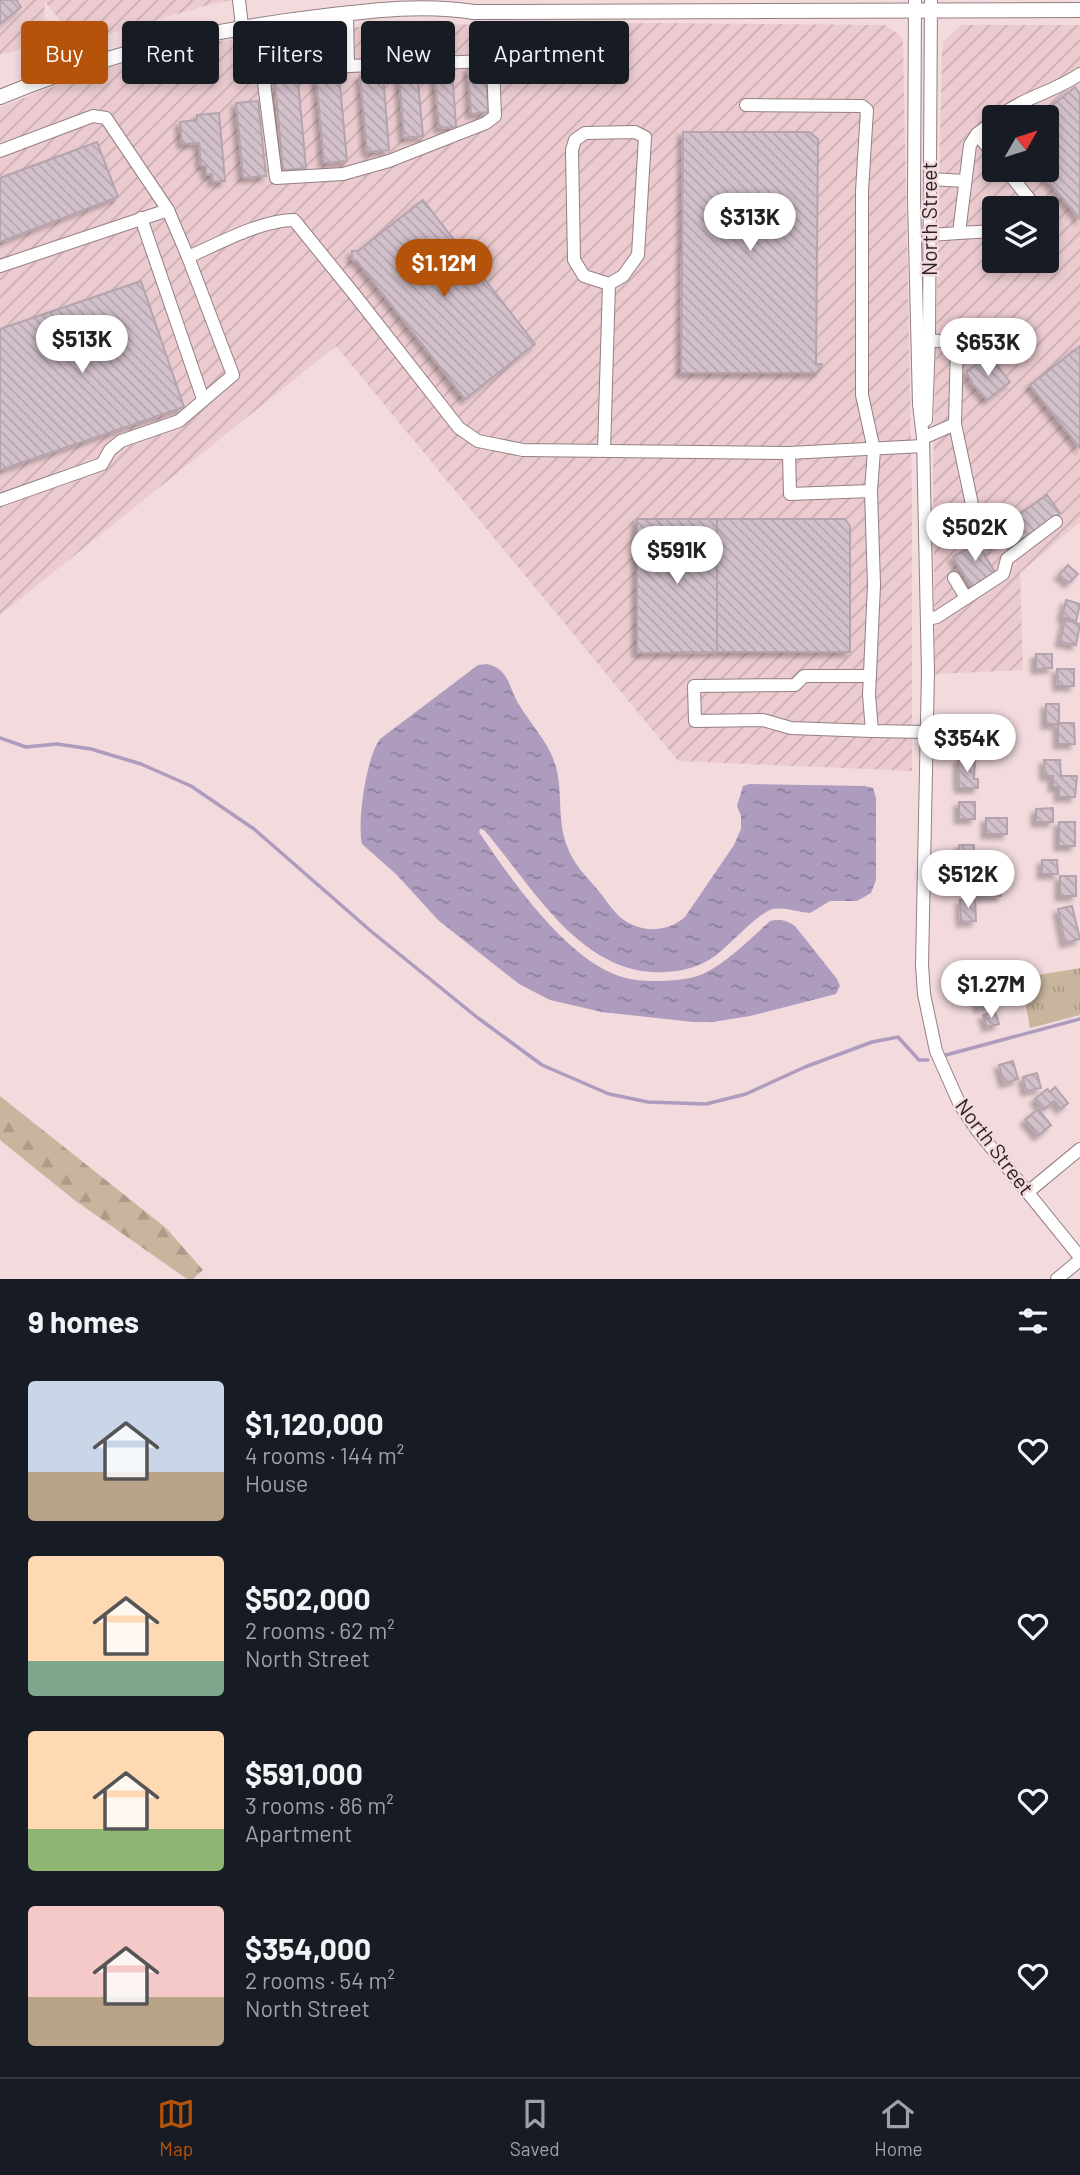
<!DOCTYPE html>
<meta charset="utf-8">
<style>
:root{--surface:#171b24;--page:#20242c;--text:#f1f3f6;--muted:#9ea1a6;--line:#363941;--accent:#b45309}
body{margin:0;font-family:Barlow,sans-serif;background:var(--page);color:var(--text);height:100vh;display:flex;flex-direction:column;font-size:26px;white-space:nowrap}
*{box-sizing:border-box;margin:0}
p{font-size:23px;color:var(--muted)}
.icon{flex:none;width:38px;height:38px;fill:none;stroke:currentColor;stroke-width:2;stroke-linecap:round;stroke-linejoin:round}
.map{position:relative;height:1279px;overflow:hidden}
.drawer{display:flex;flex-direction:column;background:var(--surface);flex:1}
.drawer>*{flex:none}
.hud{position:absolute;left:21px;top:21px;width:700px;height:63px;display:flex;gap:14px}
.needle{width:46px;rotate:51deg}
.buttons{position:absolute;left:982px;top:105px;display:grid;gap:14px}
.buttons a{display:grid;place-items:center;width:77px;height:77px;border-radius:7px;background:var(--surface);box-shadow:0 4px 10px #0003;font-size:35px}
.price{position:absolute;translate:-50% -60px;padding:0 16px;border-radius:24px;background:#fff;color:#222;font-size:23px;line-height:46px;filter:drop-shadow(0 2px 4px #0008)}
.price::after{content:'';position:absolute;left:50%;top:42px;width:21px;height:16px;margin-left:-10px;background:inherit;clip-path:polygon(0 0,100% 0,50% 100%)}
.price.active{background:var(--accent);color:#fff}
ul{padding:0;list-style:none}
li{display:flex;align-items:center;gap:21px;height:175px;padding:0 28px}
li span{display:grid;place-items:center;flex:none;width:196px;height:140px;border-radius:7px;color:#555}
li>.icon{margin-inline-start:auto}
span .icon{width:84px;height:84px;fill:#fffc;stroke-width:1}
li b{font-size:30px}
h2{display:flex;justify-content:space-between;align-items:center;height:84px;padding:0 28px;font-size:30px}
.pill{padding:0 24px;border-radius:7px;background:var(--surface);box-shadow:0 4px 10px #0003;font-size:24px;line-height:63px}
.pill.active{background:var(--accent);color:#fff}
.tabs{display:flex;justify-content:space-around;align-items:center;height:98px;border-top:2px solid var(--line);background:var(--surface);font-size:19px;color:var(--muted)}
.tabs a{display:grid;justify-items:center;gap:4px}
.tabs .active{color:var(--accent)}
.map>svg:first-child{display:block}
.industrial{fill:url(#industrial-furrows);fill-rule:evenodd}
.forest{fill:url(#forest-firs)}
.park{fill:url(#park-tufts)}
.water{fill:url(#water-ripples)}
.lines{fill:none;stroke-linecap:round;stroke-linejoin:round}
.stream{stroke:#ae9cbf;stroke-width:3.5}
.building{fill:url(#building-back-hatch);stroke:#b5a3ae;stroke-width:2;filter:url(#shadow)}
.minor-casing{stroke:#947f81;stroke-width:14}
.major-casing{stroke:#947f81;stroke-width:16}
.minor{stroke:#fff;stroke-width:12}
.major{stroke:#fff;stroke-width:14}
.labels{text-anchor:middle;stroke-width:5;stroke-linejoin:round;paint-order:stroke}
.street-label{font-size:21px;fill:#2b2324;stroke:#f2dadd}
</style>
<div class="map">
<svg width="1080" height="1279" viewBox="0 0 1080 1279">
<defs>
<pattern id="industrial-furrows" width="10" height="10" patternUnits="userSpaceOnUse" patternTransform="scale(1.75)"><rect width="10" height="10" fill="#ebcbcf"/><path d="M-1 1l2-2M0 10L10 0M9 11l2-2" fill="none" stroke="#caaeb2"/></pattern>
<pattern id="forest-firs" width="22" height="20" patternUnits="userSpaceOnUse" patternTransform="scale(1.75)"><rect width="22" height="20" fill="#c8b59e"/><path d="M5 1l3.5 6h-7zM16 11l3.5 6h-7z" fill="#ac9b88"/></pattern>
<pattern id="park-tufts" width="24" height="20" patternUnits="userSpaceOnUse" patternTransform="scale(1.75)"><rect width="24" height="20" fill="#c8b59e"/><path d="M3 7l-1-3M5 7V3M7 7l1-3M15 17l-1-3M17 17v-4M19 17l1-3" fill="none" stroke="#ac9b88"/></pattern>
<pattern id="water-ripples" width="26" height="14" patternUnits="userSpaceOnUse" patternTransform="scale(1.75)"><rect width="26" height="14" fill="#ae9cbf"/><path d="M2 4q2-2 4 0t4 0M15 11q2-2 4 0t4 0" fill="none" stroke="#8e7f9b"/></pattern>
<pattern id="building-back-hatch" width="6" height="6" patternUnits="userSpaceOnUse" patternTransform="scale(1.75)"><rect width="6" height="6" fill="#d2c0cb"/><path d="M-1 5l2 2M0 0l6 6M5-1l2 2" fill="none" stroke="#b4a5ae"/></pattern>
<filter id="shadow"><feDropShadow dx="-4.5" dy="4.5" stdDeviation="2" flood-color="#0004"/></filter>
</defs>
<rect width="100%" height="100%" fill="#f2dadd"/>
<g class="industrial">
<path d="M 0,0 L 232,0 L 204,6 L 79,43 L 45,2 L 44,22 L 35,41 L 17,50 L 0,55 Z"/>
<path d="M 654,23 L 885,25 L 900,35 L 903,42 L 912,494 L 912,771 L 678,761 L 336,346 L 0,615 L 0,107 L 98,70 L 209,43 L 296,30 L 404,25 Z"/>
<path d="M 961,25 L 1080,25 L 1080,522 L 1020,573 L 1023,670 L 935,674 L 933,476 L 942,53 L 944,41 ZM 994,117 L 1046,117 L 1046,170 L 994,170 ZM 994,208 L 1046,208 L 1046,261 L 994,261 Z"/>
</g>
<path class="forest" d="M 0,1096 L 166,1228 L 203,1270 L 193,1279 L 187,1279 L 73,1199 L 0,1140 Z"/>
<path class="park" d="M 1080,968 L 1080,1015 L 1030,1028 L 1021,978 Z"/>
<path class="water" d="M 487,664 C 510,670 508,686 518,703 C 531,725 549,742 556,767 C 563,794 557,820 567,846 C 573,863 585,875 597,889 C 605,898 612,910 621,918 C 640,933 667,933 685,917 L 734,845 L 741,829 L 741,816 L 737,806 L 743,786 L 749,784 L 865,786 L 873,788 L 876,798 L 876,880 L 871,893 L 857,901 L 830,901 L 810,913 C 797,912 786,907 773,909 C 759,912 729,946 715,956 C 700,967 683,971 665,972 C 581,977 532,885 484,830 L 480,829 L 479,832 C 510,878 565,958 619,976 C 630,980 643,981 655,981 C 671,981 688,980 703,974 C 728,962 749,940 770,921 C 780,919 786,920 795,926 L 837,979 L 840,986 L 836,994 L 750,1016 L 713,1022 L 693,1022 L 602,1012 L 550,1000 L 519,984 L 438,920 L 397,875 L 362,844 C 357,822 366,758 380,739 L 478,665 Z"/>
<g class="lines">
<g class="stream">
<path d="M 0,738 L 26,747 L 57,744 L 91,749 L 141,764 L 191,786 L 254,829 L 372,932 L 478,1018 L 542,1065 L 609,1094 L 648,1102 L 706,1104 L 746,1094 L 805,1067 L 872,1042 L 898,1037 L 919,1060 L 928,1060"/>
<path d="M 946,1055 L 1080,1019"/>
</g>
</g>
<g class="building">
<path d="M 0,0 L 16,0 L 21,7 L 0,24 Z"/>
<path d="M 485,66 L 489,112 L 471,114 L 468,67 Z"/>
<path d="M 452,69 L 456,127 L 439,128 L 434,70 Z"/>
<path d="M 417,72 L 423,136 L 404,138 L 399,74 Z"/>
<path d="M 383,74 L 389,150 L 367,152 L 360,76 Z"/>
<path d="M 339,75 L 347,161 L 324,163 L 316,77 Z"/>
<path d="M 298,81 L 306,168 L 283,170 L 275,83 Z"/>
<path d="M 1075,87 L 1080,94 L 1080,219 L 1039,170 L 1046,170 L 1046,117 L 1038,117 Z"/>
<path d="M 258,101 L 266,176 L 243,178 L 236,103 Z"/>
<path d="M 219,113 L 225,181 L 213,182 L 212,174 L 206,175 L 206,166 L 201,166 L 199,143 L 182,144 L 180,122 L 197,120 L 197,115 Z"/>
<path d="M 683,132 L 809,132 L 818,139 L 816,364 L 822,364 L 821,368 L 816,373 L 681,373 Z"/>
<path d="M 97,142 L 118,197 L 0,242 L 0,178 Z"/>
<path d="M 423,200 L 535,344 L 465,399 L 357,261 L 352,260 L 352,251 L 358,251 Z"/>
<path d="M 141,281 L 184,407 L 0,470 L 0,329 Z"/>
<path d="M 1080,346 L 1080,448 L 1030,385 Z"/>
<path d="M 989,355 L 1010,382 L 987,400 L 971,382 L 972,381 L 966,372 Z"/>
<path d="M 1047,495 L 1060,513 L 1015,544 L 1010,536 L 994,547 L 987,536 Z"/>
<path d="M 637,519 L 717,519 L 717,652 L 637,653 Z"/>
<path d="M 717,519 L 845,519 L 850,526 L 850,652 L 717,652 Z"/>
<path d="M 981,540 L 990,553 L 985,556 L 995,572 L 972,587 L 953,557 Z"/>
<path d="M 1068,565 L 1078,574 L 1069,583 L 1059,575 Z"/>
<path d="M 1066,600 L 1080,604 L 1076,621 L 1062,617 Z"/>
<path d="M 1065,620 L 1080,624 L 1076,645 L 1060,642 Z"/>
<path d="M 1036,654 L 1052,654 L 1052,668 L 1036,669 Z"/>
<path d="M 1057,669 L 1074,669 L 1074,686 L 1058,686 Z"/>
<path d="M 1046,704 L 1059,704 L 1059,723 L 1074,723 L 1075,744 L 1058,744 L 1058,724 L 1046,724 Z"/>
<path d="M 959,719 L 974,719 L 974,727 L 978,727 L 979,736 L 959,736 Z"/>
<rect x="989" y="734" width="16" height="15"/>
<path d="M 958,759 L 975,759 L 974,779 L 978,779 L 978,788 L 959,788 Z"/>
<path d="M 1044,760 L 1060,760 L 1061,776 L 1077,776 L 1075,797 L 1059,797 L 1059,787 L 1053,787 L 1053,776 L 1045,776 Z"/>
<rect x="959" y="802" width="16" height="17"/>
<path d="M 1053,808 L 1053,822 L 1036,822 L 1036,809 Z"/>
<rect x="986" y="818" width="21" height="16"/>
<rect x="1059" y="822" width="16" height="24"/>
<rect x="959" y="845" width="15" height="20"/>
<path d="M 1042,860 L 1057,860 L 1058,874 L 1042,874 Z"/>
<rect x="987" y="867" width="12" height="13"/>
<rect x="1060" y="876" width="16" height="20"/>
<path d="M 992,882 L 1001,882 L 1001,896 L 978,897 L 978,884 L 992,884 Z"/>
<path d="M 975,899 L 976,921 L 961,922 L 960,900 Z"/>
<path d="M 1072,906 L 1080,939 L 1065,943 L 1058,909 Z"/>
<path d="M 992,985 L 997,1003 L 979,1008 L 974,990 Z"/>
<path d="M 995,1012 L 999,1024 L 987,1027 L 983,1015 Z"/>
<path d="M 1013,1061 L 1018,1079 L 1004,1083 L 999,1065 Z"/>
<path d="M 1037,1073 L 1041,1088 L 1026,1091 L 1023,1077 Z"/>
<path d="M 1055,1087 L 1068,1103 L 1061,1109 L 1054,1101 L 1043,1110 L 1035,1099 L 1047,1089 L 1050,1092 Z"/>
<path d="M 1038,1109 L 1051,1125 L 1038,1136 L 1025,1120 Z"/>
</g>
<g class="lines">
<defs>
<g id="minor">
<path d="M 239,0 L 242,26"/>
<path d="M 915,0 L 914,198 L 919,404 L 923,438 L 928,672 L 922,965 L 924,994 L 936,1051 L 960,1105 L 977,1130 L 1080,1257"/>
<path d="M 347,13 L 348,66 L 269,78 L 264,83 L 276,178 L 343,174 L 389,161 L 486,123 L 495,116 L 493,64 L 490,61 L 348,66"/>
<path d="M 746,105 L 862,106 L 867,110 L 862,191 L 862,395 L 874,450 L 871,491 L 874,585 L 869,695 L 872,731 L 927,732"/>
<path d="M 999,117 C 1024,97 1054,92 1080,74"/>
<path d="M 977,134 L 994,155"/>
<path d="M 0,151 L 93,116 L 106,118 L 168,210 L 188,257 L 233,375 L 179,421 L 121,441 L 110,450 L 102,464 L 0,500"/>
<path d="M 1006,170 L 1031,201 L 1030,208"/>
<path d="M 930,179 L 965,181"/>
<path d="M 141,218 L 203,399"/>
<path d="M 959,233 L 994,231"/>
<path d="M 930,235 L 959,233 L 970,145 L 977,134 L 994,121"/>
<path d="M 188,257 C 218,244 261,220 294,220 L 354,294 L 459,428 L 478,441 L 523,450 L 789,453 L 923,446"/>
<path d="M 0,266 L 168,210"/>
<path d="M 929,340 L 957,343 L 955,424"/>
<path d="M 926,420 L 929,340 L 931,0"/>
<path d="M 923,438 L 955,424 L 973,509 L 925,523"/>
<path d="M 604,450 L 609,284 L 623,276 L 638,255 L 645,137 L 635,132 L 585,133 L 575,140 L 572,150 L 574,260 L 584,276 L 609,284"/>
<path d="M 789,453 L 790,494 L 871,491"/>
<path d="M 954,578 L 966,598"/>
<path d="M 927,619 L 937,617 L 1003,574 L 1007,559 L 1056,522"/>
<path d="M 870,676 L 804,676 L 795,685 L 694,686 L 695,721 L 763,720 L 791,728 L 872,731"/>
<path d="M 1028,1192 L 1080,1149"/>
<path d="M 1057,1279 L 1080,1260"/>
</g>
<path id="major" d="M 0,97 C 105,53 212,29 325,16 C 375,10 425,4 474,12 L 1080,10"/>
</defs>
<use href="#minor" class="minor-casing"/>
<use href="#major" class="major-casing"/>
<use href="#minor" class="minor"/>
<use href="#major" class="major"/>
</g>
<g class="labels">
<g class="street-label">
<text transform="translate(930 219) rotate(-90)" y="7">North Street</text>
<text transform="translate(994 1147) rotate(53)" y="7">North Street</text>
</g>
</g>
</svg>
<div class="buttons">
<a><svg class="needle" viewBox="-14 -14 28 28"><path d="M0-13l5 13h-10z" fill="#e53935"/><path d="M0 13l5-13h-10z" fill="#9ea1a6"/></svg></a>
<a><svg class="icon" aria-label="layers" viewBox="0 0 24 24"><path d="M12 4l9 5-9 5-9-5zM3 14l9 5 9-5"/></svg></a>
</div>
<b class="price" style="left:750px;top:253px">$313K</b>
<b class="price active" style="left:444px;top:299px">$1.12M</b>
<b class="price" style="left:82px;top:375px">$513K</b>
<b class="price" style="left:988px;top:378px">$653K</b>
<b class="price" style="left:975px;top:563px">$502K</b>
<b class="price" style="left:677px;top:586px">$591K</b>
<b class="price" style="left:967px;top:774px">$354K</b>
<b class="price" style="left:968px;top:910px">$512K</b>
<b class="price" style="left:991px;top:1020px">$1.27M</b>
<div class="hud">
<a class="pill active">Buy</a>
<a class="pill">Rent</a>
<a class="pill">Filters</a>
<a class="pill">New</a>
<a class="pill">Apartment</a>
</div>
</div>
<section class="drawer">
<h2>9 homes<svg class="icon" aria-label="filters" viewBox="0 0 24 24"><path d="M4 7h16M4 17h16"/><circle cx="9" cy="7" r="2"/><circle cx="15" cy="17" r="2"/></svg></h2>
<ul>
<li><span style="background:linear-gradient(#c9d6e8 65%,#b9a48a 0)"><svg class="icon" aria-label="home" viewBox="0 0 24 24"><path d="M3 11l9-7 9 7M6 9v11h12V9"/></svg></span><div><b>$1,120,000</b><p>4 rooms · 144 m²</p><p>House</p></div><svg class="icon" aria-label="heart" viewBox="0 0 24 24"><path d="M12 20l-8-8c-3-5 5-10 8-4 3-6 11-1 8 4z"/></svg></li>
<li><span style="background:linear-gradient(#ffd9b3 75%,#7fa58c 0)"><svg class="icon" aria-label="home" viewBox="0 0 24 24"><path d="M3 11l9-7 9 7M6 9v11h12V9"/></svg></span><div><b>$502,000</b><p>2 rooms · 62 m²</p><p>North Street</p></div><svg class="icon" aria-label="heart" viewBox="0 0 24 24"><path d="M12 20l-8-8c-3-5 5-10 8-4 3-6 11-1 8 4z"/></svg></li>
<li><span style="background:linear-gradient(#ffd9b3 70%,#8fb573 0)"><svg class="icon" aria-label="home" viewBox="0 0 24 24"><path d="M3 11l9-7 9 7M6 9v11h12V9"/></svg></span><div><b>$591,000</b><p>3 rooms · 86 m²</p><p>Apartment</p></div><svg class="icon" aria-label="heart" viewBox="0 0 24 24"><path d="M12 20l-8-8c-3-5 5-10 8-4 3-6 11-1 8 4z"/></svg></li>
<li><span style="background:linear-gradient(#f6c9c9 65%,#b9a48a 0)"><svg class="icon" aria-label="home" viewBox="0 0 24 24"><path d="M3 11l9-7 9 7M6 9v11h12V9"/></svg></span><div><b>$354,000</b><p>2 rooms · 54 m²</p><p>North Street</p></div><svg class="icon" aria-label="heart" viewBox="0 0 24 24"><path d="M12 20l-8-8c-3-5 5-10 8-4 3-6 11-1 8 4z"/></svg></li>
</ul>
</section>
<nav class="tabs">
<a class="active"><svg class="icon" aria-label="map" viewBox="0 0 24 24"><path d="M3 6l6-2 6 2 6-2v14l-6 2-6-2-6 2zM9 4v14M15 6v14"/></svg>Map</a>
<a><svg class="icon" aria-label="saved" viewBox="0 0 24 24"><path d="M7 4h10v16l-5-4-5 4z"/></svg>Saved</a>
<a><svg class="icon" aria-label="home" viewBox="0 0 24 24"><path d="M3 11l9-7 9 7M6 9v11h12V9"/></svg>Home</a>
</nav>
